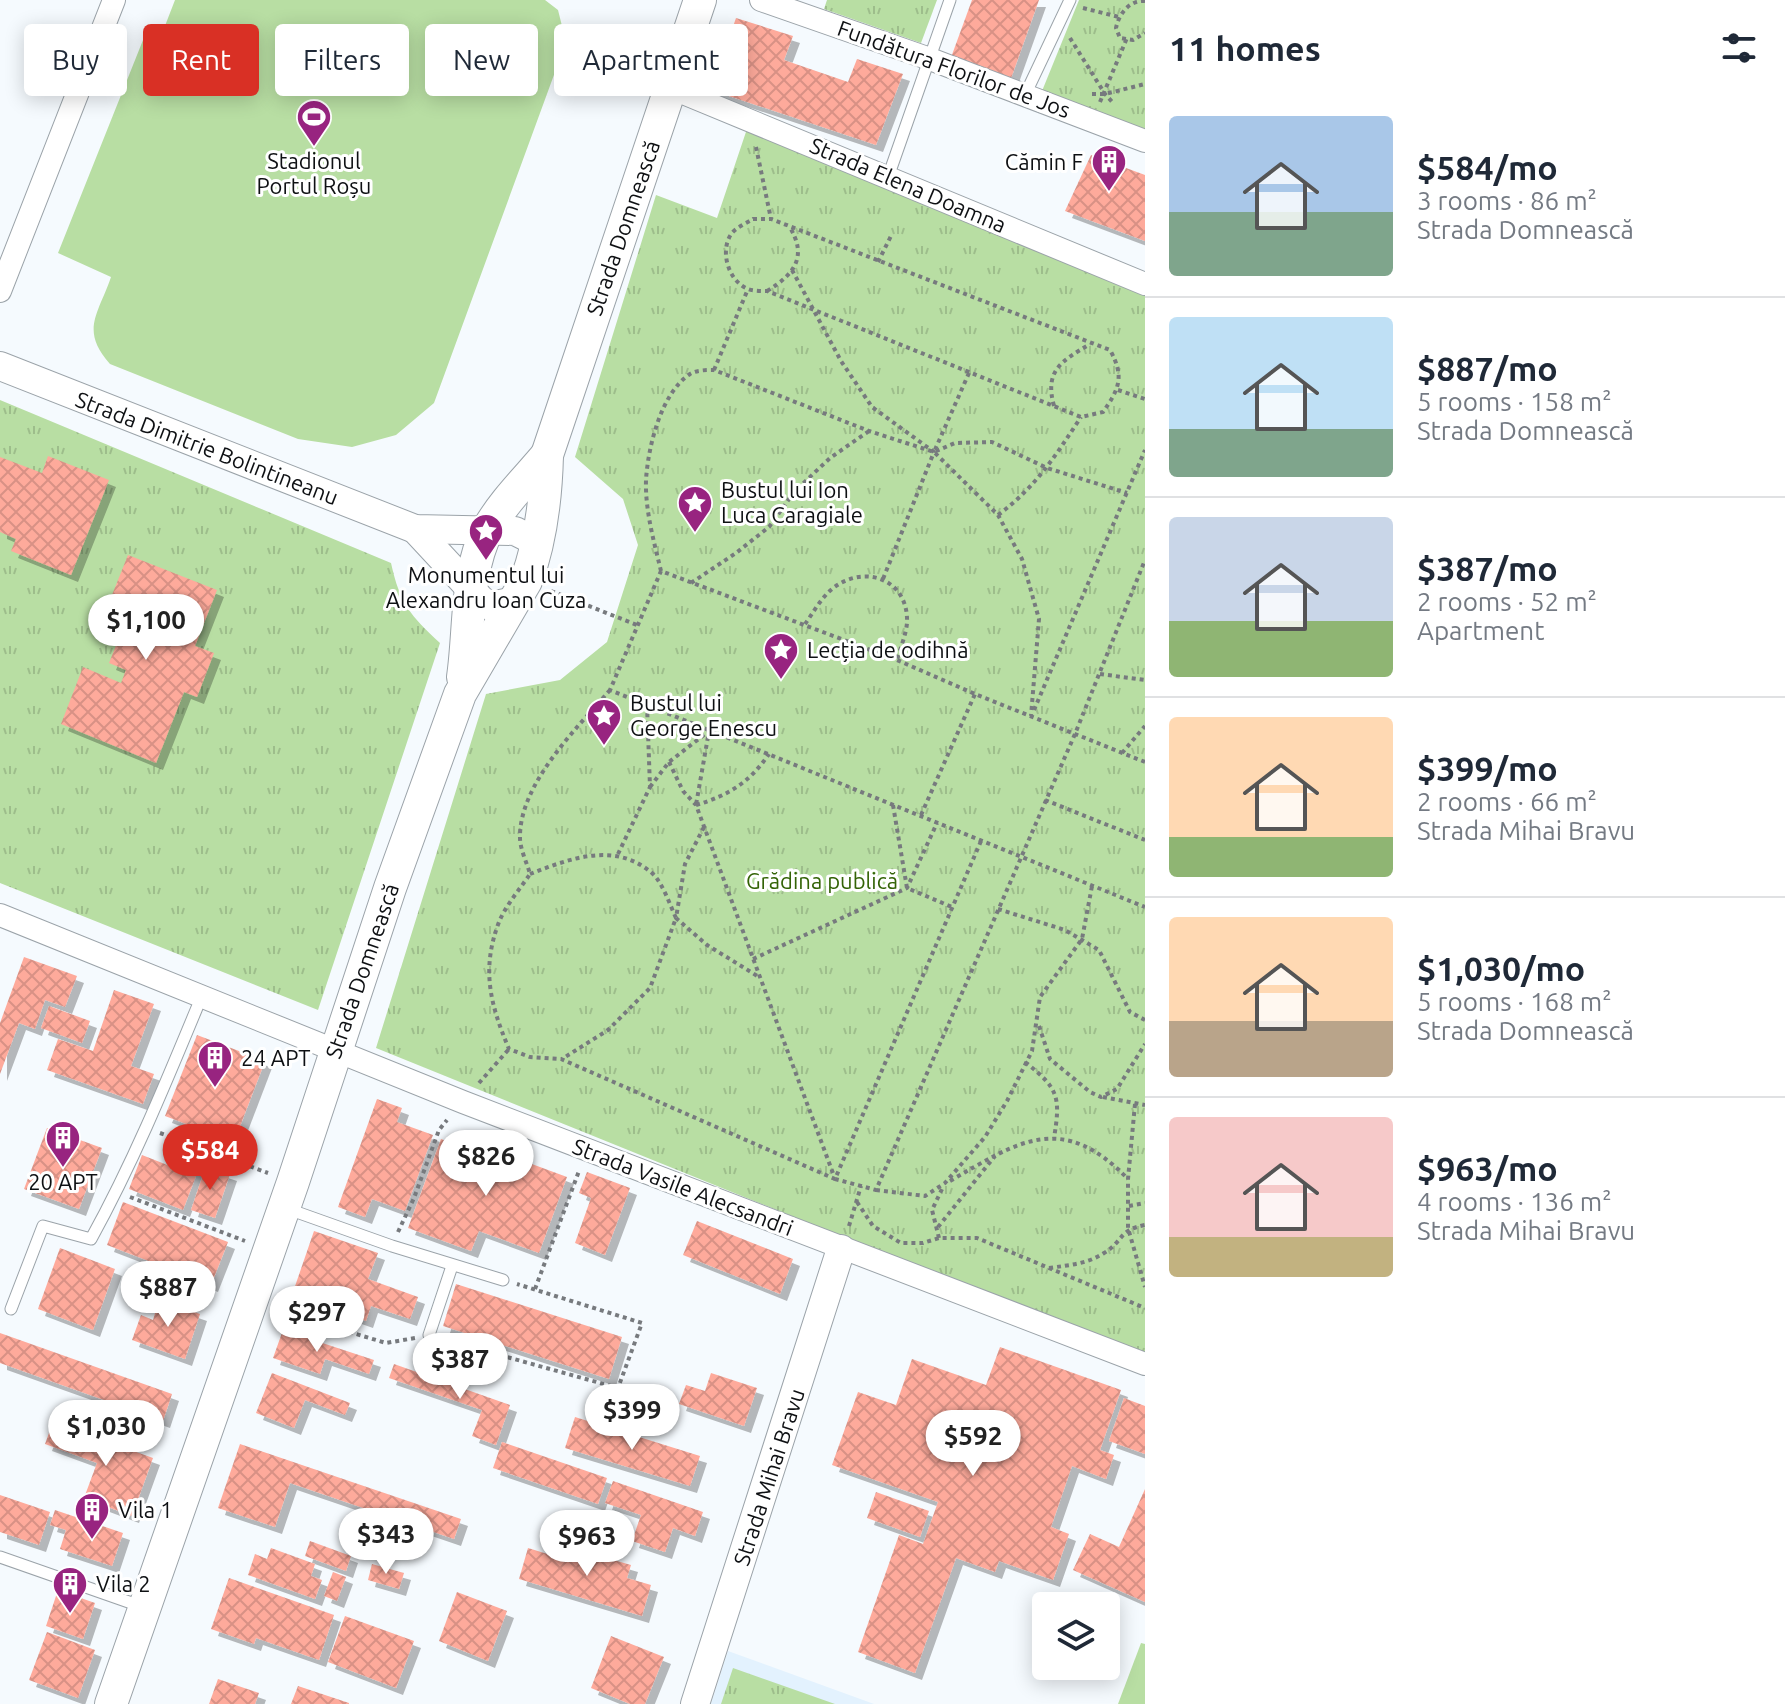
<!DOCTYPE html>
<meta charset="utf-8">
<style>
:root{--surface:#fff;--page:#f6f6f7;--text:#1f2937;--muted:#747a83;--line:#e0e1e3;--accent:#d93025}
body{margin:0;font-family:Ubuntu,sans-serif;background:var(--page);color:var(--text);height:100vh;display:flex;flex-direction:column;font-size:30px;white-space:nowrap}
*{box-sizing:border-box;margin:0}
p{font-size:26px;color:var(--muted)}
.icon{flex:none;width:44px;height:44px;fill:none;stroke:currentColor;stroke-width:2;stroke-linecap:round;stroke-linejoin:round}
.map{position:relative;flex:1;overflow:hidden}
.side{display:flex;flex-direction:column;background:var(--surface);width:640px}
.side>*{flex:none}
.banner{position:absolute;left:24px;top:24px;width:760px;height:72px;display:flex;gap:16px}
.fabs{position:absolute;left:1032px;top:1592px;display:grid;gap:16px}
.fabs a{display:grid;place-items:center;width:88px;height:88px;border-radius:8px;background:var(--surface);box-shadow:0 4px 20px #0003;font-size:40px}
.price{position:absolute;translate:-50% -68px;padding:0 18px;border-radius:28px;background:#fff;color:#222;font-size:26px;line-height:52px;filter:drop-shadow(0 2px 4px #0008)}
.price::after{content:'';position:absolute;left:50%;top:48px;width:24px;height:18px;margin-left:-12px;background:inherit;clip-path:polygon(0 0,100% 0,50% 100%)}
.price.current{background:var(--accent);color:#fff}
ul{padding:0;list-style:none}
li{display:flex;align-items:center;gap:24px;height:200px;padding:0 24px}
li+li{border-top:2px solid var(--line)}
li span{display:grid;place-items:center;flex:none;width:224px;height:160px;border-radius:8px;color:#555}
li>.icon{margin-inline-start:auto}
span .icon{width:96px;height:96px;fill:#fffc;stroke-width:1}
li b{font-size:34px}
h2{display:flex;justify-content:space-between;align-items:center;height:96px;padding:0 24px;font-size:34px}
.tag{padding:0 28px;border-radius:8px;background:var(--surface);box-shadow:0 4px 20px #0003;font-size:28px;line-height:72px}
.tag.current{background:var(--accent);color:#fff}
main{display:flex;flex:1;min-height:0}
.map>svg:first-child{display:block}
.built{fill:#e3f2fe}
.park{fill:url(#park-tufts)}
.pitch{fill:#b8dea3}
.building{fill:url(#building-cross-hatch);filter:url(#shadow)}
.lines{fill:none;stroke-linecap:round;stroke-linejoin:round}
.service-casing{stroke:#9ba3a9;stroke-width:13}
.minor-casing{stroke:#9ba3a9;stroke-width:24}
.tertiary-casing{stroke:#9ba3a9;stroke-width:30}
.secondary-casing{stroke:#9ba3a9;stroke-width:34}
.path{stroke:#777a7e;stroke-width:4;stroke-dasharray:4 4;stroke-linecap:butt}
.service{stroke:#fff;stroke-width:11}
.minor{stroke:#fff;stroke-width:22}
.tertiary{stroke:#fff;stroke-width:28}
.secondary{stroke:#fff;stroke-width:32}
.labels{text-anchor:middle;stroke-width:6;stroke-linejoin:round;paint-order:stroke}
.street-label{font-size:22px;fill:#0e1013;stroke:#fff}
.poi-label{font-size:22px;fill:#0e1013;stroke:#fff;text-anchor:start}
.park-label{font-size:22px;fill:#336306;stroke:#fff}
</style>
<main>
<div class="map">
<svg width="1145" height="1704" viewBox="0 0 1145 1704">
<defs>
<pattern id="park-tufts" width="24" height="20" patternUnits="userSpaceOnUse" patternTransform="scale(2)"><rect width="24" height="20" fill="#b8dea3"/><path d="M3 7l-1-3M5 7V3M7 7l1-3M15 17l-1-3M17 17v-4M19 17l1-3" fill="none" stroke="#9dbd8b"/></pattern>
<pattern id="building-cross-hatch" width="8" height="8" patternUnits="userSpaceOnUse" patternTransform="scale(2)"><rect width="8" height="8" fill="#feaa9b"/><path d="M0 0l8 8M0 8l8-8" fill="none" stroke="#d89185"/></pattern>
<filter id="shadow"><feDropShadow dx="7" dy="7" stdDeviation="0" flood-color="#0004"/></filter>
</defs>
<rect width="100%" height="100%" fill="#f5fafe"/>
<path class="built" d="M 728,1651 L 874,1704 L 711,1704 Z"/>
<g class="park">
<path d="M 827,0 L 937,0 L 921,43 L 824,9 Z"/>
<path d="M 1079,0 L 1145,0 L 1145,132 L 1042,91 Z"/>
<path d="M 750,120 L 1145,284 L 1145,1359 L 376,1048 L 486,694 L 560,680 L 607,642 L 638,545 L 623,499 L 575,457 L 656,195 L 717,218 Z"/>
<path d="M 0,400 L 391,563 C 400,604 410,615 440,643 L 318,1010 L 0,883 Z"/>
<path d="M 733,1668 L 835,1704 L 721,1704 Z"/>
</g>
<g class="pitch">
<path d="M 175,0 L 545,0 L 558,10 L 566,42 L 434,403 L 396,435 L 352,447 L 298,439 L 110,364 C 80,330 98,315 111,277 L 58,253 L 149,25 L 163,31 Z"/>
<path d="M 1141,1643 L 1145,1644 L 1145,1704 L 1118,1704 Z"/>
</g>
<g class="building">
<path d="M 972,0 L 1039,0 L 1010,81 L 949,63 Z"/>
<path d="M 736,18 L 793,36 L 784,60 L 848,82 L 857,59 L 903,74 L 876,145 L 711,90 Z"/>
<path d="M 1091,155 L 1145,175 L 1145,241 L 1065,211 Z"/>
<path d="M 48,456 L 109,480 L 71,575 L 11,551 L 16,539 L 0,532 L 0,457 L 42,473 Z"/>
<path d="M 128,555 L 217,590 L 195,646 L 214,653 L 197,697 L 184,692 L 156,763 L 61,724 L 83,667 L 121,683 L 126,670 L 109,663 L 129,613 L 108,605 Z"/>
<path d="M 24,957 L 77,976 L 65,1007 L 45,1000 L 35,1029 L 19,1023 L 0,1074 L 0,1023 Z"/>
<path d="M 114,990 L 154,1004 L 131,1066 L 154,1074 L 143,1104 L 47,1070 L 58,1039 L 93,1051 Z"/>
<path d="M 49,1006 L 90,1021 L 82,1043 L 41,1028 Z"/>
<path d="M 197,1035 L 265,1061 L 234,1142 L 165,1116 Z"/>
<path d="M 377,1099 L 402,1108 L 397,1122 L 433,1135 L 405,1211 L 372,1199 L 365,1217 L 338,1207 Z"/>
<path d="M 47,1128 L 102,1148 L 79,1209 L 24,1189 Z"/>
<path d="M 441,1139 L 480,1153 L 483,1146 L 567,1177 L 539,1253 L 479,1231 L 471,1251 L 408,1228 Z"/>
<path d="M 142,1155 L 175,1168 L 180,1155 L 201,1163 L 183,1210 L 129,1189 Z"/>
<path d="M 206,1166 L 230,1174 L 215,1218 L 191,1210 Z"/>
<path d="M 587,1172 L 630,1188 L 605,1255 L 575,1243 L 591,1198 L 579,1193 Z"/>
<path d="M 123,1202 L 228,1242 L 211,1285 L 107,1245 Z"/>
<path d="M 697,1221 L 793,1259 L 780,1294 L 683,1255 Z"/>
<path d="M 314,1231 L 378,1253 L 368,1279 L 418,1297 L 410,1319 L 371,1306 L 366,1321 L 292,1295 Z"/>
<path d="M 60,1248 L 115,1269 L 93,1330 L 38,1309 Z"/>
<path d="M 456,1284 L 622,1337 L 609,1379 L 443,1326 Z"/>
<path d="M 159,1300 L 200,1314 L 185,1359 L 132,1340 L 141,1315 L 153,1320 Z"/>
<path d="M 283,1330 L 374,1360 L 369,1374 L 325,1359 L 320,1374 L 273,1358 Z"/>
<path d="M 0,1333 L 172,1394 L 163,1421 L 0,1363 Z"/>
<path d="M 1000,1347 L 1121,1390 L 1100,1450 L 1114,1455 L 1106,1479 L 1072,1466 L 1051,1527 L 1069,1534 L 1053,1580 L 999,1561 L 995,1572 L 956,1558 L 915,1673 L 858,1652 L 899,1535 L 923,1544 L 938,1502 L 832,1465 L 858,1392 L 896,1405 L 912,1359 L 986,1385 Z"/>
<path d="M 394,1364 L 510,1405 L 496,1445 L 472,1436 L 482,1410 L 389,1378 Z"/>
<path d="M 272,1373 L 350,1403 L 345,1415 L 305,1400 L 294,1428 L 256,1413 Z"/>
<path d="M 711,1373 L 757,1388 L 744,1426 L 679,1404 L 686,1385 L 705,1391 Z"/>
<path d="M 1124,1398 L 1145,1406 L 1145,1454 L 1109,1441 Z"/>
<path d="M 575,1417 L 700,1456 L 690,1486 L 565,1448 Z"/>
<path d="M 53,1422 L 153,1458 L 132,1516 L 84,1498 L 97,1463 L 45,1444 Z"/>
<path d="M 502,1442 L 607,1478 L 598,1504 L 493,1468 Z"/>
<path d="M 240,1444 L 461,1519 L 454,1539 L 290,1483 L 275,1527 L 218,1508 Z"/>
<path d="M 613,1481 L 703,1512 L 695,1536 L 673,1528 L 665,1552 L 632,1541 L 641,1515 L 605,1503 Z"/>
<path d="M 1145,1489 L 1145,1602 L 1073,1570 L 1090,1534 L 1119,1547 Z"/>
<path d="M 876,1492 L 929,1511 L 920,1537 L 867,1518 Z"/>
<path d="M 0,1495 L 50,1512 L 39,1545 L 0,1532 Z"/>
<path d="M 55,1510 L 123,1533 L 112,1566 L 60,1549 L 66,1530 L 50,1525 Z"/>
<path d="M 310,1541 L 351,1556 L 346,1571 L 305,1556 Z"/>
<path d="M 558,1544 L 631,1565 L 627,1578 L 651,1585 L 642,1616 L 519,1579 L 528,1548 L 554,1556 Z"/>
<path d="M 271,1548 L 315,1564 L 311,1576 L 322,1580 L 315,1599 L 248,1575 L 255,1554 L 267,1559 Z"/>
<path d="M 372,1564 L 404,1573 L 399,1589 L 368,1580 Z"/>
<path d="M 333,1572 L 346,1577 L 337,1601 L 324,1596 Z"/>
<path d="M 229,1578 L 334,1615 L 319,1660 L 256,1638 L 254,1644 L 211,1629 Z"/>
<path d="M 58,1590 L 95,1603 L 83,1639 L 46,1626 Z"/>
<path d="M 457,1592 L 507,1611 L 488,1661 L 439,1641 Z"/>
<path d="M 345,1616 L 414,1641 L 396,1688 L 328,1662 Z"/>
<path d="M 47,1632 L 95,1650 L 78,1698 L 29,1680 Z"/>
<path d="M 611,1636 L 664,1657 L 645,1704 L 630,1704 L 591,1688 Z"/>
<path d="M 218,1679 L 259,1693 L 255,1704 L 209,1704 Z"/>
<path d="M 298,1686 L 349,1703 L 349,1704 L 291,1704 Z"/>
</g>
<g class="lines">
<defs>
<g id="service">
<path d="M 1025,95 L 1070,0"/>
<path d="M 888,177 L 950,0"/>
<path d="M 288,1209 L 392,1246 L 503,1280"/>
<path d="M 11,1309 L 43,1226 L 91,1239 C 134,1161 167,1080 201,998"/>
<path d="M 429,1335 L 452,1266"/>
<path d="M 0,1557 L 143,1607"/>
</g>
<g id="minor">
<path d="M 761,0 L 930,59 L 1145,141"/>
<path d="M 671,88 L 1145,284"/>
<path d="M 0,291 L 114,0"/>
<path d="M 0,915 L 463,1102 L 1145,1364"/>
</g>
<g id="tertiary">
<path d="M 0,366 L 415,529 L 515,531 L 527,537 L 537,547"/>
<path d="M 415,529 L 481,600 L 490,606 L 515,601"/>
<path d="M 695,1704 L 841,1249"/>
</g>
<g id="secondary">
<path d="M 463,677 C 470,629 465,573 488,529 C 503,502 527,479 547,455"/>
<path d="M 111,1704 L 293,1182 L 390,888 L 460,694 L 526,581 C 541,541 546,498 547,455 L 700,0"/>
</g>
</defs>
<use href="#service" class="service-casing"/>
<use href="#minor" class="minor-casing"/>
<use href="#tertiary" class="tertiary-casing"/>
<use href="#secondary" class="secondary-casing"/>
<g class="path">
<path d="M 1145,1 C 1129,0 1119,14 1116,28 L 1120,38 L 1133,40 L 1145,33"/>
<path d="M 1083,8 L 1119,17"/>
<path d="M 1070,38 L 1105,94 L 1114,104"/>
<path d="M 1092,94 L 1105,94 L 1145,84"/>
<path d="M 1100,102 L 1127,38"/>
<path d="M 756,147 L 771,219"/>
<path d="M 753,219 L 771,219 L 1110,350 C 1125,377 1119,389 1103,412 L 1081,417 L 767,291 C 762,291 753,291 748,289 C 728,281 719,250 732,233 C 737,227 747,223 753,219 Z"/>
<path d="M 878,262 L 891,236"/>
<path d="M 792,270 L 841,361 L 872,407 L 934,452 L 883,579"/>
<path d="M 767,291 C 795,274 808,256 789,226"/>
<path d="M 714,370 L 748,289"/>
<path d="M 969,373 L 934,452 L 998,515 L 1022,559 L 1039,619 L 1031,716"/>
<path d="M 1118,390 L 1145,399"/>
<path d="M 1054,406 C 1044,370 1062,361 1090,344"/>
<path d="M 998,515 C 1036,487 1056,455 1081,417"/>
<path d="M 661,571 C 654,542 645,510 646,480 C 648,447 661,393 690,374 C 696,370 707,370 714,370 L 869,431 L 934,452 L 955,443 L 992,442 L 1047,468 L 1127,493"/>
<path d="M 691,583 L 736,553 L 769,527 L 794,492 L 830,458 L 869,431"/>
<path d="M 551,591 L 637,625"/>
<path d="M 805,624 C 813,613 821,598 832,589 C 864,563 909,579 907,623 C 906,635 900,649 897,660"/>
<path d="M 1100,674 L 1145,680"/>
<path d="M 610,690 C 577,728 519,784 520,838 C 520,849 527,863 530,874 C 520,889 506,905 499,922 C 481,969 490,1004 509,1049 L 530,1057 L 561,1059 L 835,1179"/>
<path d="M 1034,710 L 1145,450"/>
<path d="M 1122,753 L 1145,726"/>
<path d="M 669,762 L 683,791 L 696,805 L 834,1176"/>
<path d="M 1145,762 L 975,694 L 897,660 L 661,571 L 610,690 L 1145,907"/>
<path d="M 650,787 L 669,762 L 709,731 L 696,805"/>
<path d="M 1045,800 L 1145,840"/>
<path d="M 696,805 C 729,795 749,783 769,754"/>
<path d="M 893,805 L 907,888 L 952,907"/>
<path d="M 921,815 L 975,694"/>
<path d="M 704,827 L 685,864 L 676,918 L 707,945 L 759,977"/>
<path d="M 981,841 L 835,1179 L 876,1190 L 1075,734 L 1145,560"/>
<path d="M 618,854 L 650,787 L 647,705"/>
<path d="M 530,874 C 571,858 616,841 653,874 C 663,884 670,905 676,918 L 650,988 L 608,1030 L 562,1059"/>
<path d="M 998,909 L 1065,930 L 1099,950 L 1130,1012 L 1145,1020"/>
<path d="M 753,959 L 907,888 L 937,823"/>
<path d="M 1039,1026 L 1050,1059 L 1090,1092 L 1101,1097 L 1117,1089 L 1145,1044"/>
<path d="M 1025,1062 C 1058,1088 1061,1096 1054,1138"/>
<path d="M 479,1083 L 509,1049"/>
<path d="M 1103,1097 L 1145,1105"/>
<path d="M 1135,1104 L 1128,1179 L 1128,1228 L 1145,1287"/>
<path d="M 160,1133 L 268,1173"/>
<path d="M 950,1181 C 1019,1141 1062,1111 1128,1179"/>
<path d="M 876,1190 L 925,1196 L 945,1183 L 985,1137 L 1007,1101 L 1032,1051 L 1040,997 L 1082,939 L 1092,886"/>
<path d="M 130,1197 L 245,1241"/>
<path d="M 857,1202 L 873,1226 L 901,1243 L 923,1243 L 939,1238 L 977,1238 L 1145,1308"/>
<path d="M 1129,1206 L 1145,1203"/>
<path d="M 849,1226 L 861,1186"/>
<path d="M 938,1227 L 995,1156"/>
<path d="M 398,1232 L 414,1198 L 439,1130 L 447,1120"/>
<path d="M 939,1238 L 932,1210 L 943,1187"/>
<path d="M 1049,1268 C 1070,1265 1087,1264 1104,1253 C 1124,1241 1118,1230 1145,1225"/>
<path d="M 535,1289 L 579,1171"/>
<path d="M 326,1325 L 386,1343 L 415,1338"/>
<path d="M 446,1340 L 618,1388 L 642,1323 L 517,1284"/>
</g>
<use href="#service" class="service"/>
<use href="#minor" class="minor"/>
<use href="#tertiary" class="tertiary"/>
<use href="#secondary" class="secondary"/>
</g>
<defs>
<symbol id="stadium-pin" viewBox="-11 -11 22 30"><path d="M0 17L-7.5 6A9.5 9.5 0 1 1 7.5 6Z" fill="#982480" stroke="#fff"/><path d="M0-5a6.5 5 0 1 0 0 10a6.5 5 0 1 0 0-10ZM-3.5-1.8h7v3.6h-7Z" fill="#fff"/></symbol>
<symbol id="building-pin" viewBox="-11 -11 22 30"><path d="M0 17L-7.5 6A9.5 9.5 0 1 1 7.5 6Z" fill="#982480" stroke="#fff"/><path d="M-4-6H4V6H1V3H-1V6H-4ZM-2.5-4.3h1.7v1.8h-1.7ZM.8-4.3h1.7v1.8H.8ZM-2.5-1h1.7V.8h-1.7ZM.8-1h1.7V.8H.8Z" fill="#fff"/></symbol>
<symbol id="sight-pin" viewBox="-11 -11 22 30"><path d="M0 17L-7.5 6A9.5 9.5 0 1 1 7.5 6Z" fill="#982480" stroke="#fff"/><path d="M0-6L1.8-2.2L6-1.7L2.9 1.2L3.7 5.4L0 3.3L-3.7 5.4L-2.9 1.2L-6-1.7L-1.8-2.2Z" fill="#fff"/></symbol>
</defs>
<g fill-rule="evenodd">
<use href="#stadium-pin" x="294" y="97" width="40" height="54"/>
<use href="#building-pin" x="1089" y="142" width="40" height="54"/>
<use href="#sight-pin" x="675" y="483" width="40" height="54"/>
<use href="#sight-pin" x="466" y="511" width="40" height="54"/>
<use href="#sight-pin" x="761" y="630" width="40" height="54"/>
<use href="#sight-pin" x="584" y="696" width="40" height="54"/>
<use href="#building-pin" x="195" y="1038" width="40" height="54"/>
<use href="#building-pin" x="43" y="1118" width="40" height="54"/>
<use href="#building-pin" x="72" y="1490" width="40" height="54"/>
<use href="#building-pin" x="50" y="1564" width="40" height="54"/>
</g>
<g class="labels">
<g class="street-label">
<text transform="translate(954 69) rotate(20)" y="8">Fundătura Florilor de Jos</text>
<text transform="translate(908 185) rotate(23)" y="8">Strada Elena Doamna</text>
<text transform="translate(623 228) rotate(-71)" y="8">Strada Domnească</text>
<text transform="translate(207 448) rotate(21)" y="8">Strada Dimitrie Bolintineanu</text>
<text transform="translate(362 971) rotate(-71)" y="8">Strada Domnească</text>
<text transform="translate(683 1187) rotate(21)" y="8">Strada Vasile Alecsandri</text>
<text transform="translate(769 1477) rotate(-72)" y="8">Strada Mihai Bravu</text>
</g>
<g class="poi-label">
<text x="314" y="169" text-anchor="middle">Stadionul<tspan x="314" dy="25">Portul Roșu</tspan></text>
<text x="1083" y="170" text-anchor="end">Cămin F</text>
<text x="721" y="498">Bustul lui Ion<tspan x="721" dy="25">Luca Caragiale</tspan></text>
<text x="486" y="583" text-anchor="middle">Monumentul lui<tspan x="486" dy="25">Alexandru Ioan Cuza</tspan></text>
<text x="807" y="658">Lecția de odihnă</text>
<text x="630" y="711">Bustul lui<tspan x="630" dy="25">George Enescu</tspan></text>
<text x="241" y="1066">24 APT</text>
<text x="63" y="1190" text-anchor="middle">20 APT</text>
<text x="118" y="1518">Vila 1</text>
<text x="96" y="1592">Vila 2</text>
</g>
<g class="park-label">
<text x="822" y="889">Grădina publică</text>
</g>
</g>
</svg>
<div class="fabs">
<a><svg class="icon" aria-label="layers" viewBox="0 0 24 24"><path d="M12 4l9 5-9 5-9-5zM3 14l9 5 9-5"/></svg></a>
</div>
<b class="price" style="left:146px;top:662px">$1,100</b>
<b class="price current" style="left:210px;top:1192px">$584</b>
<b class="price" style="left:486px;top:1198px">$826</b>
<b class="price" style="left:168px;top:1329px">$887</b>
<b class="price" style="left:317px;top:1354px">$297</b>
<b class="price" style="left:460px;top:1401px">$387</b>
<b class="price" style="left:632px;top:1452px">$399</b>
<b class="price" style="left:106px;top:1468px">$1,030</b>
<b class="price" style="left:973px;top:1478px">$592</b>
<b class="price" style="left:386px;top:1576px">$343</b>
<b class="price" style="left:587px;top:1578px">$963</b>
<div class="banner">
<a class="tag">Buy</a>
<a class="tag current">Rent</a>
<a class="tag">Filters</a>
<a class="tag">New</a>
<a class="tag">Apartment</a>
</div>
</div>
<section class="side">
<h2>11 homes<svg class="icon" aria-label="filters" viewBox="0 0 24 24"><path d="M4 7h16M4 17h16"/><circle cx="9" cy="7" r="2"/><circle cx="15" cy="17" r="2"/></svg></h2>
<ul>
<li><span style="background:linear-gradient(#a9c7e8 60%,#7fa58c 0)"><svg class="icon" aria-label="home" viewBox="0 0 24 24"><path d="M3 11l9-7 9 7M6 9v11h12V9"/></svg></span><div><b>$584/mo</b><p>3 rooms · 86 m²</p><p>Strada Domnească</p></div></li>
<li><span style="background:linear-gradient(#bfe0f5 70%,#7fa58c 0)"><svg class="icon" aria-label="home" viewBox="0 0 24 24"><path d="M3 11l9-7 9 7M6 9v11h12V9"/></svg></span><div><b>$887/mo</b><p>5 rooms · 158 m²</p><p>Strada Domnească</p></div></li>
<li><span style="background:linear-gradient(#c9d6e8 65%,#8fb573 0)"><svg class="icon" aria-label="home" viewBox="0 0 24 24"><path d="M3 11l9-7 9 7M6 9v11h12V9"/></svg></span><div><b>$387/mo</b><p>2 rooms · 52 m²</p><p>Apartment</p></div></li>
<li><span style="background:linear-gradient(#ffd9b3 75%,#8fb573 0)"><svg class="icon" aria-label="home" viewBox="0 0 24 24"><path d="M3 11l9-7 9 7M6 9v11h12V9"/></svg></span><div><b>$399/mo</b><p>2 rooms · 66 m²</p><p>Strada Mihai Bravu</p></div></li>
<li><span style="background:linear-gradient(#ffd9b3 65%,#b9a48a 0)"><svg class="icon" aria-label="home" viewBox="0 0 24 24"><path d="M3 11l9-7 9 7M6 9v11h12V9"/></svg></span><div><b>$1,030/mo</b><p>5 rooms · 168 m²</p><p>Strada Domnească</p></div></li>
<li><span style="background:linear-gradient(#f6c9c9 75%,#c2b280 0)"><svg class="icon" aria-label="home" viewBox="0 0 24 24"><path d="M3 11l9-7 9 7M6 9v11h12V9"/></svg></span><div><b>$963/mo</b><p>4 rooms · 136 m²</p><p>Strada Mihai Bravu</p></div></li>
</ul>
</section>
</main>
